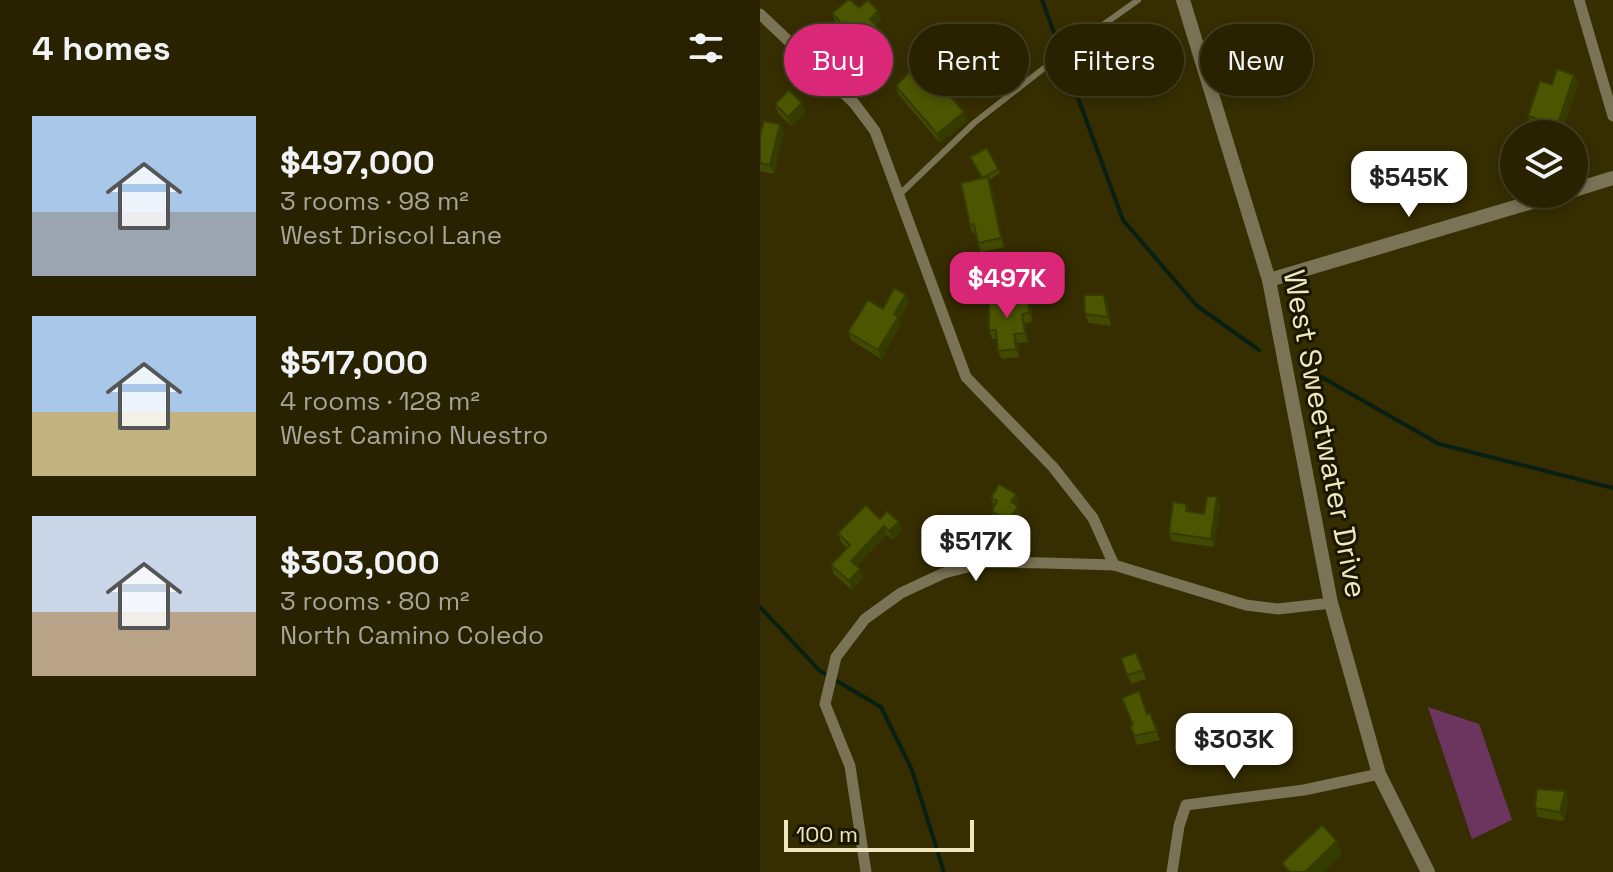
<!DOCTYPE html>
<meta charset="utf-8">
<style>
:root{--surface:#282200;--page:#342f0f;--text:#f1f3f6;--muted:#a5a499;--line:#443f22;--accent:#db2777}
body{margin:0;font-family:"Space Grotesk",sans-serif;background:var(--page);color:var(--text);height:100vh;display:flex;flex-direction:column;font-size:30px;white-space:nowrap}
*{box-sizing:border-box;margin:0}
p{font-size:26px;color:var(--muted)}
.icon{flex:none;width:44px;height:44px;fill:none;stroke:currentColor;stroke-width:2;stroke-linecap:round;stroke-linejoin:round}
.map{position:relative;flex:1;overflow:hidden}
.details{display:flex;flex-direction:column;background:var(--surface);width:760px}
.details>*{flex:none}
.hud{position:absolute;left:24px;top:24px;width:708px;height:72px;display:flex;gap:16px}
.tools{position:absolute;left:740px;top:120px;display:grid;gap:16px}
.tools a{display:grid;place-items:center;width:88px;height:88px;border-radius:50%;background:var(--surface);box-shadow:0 4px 12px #0003,0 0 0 2px var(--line);font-size:40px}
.scale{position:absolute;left:24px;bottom:20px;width:190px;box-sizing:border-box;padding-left:8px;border:4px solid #efe7c0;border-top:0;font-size:22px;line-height:28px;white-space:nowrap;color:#efe7c0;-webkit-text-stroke:6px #1b1600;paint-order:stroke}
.price{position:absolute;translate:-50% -68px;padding:0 18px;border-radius:16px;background:#fff;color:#222;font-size:26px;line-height:52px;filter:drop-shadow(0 2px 4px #0008)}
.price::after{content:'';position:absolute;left:50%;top:48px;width:24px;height:18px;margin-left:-12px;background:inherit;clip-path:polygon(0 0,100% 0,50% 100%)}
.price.active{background:var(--accent);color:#fff}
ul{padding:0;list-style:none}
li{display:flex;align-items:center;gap:24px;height:200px;padding:0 32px}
li span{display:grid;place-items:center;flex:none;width:224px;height:160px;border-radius:0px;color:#555}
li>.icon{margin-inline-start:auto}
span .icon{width:96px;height:96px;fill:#fffc;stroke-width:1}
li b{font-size:34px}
h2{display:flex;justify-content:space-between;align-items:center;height:96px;padding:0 32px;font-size:34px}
.pill{padding:0 28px;border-radius:36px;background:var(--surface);box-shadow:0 4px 12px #0003,0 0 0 2px var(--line);font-size:28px;line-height:72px}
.pill.active{background:var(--accent);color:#fff}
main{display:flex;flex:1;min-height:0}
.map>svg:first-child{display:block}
.grass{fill:#6c355f}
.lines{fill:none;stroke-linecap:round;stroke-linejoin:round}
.stream{stroke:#082013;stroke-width:4}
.service{stroke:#7a7355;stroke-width:6}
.minor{stroke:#7a7355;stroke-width:11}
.tertiary{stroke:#7a7355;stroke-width:14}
.wall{fill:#414a00}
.shaded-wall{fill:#353c00}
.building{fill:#4c5600;stroke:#353c00;stroke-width:2}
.labels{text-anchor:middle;stroke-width:6;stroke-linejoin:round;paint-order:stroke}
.street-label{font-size:30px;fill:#efe7c0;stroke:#1b1600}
</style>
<main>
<section class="details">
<h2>4 homes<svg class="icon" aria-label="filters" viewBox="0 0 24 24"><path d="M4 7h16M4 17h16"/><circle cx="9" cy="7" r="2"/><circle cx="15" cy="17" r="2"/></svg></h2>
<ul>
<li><span style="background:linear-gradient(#a9c7e8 60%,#9aa5b1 0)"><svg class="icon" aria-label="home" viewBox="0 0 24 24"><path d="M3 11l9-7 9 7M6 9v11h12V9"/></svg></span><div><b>$497,000</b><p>3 rooms · 98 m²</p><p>West Driscol Lane</p></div></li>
<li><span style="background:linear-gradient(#a9c7e8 60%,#c2b280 0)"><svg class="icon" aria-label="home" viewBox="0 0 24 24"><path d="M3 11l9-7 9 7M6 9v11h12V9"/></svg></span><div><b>$517,000</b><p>4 rooms · 128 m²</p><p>West Camino Nuestro</p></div></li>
<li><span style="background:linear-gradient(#c9d6e8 60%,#b9a48a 0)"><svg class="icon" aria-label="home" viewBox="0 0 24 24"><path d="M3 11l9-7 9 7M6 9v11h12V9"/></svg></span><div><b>$303,000</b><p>3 rooms · 80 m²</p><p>North Camino Coledo</p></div></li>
</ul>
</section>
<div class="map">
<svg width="853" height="872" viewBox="0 0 853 872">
<rect width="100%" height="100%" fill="#362d00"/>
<path class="grass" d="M 668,707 L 719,724 L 752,820 L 712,839 Z"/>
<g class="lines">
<g class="stream">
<path d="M 282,0 L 363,220 L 436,305 L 499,350"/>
<path d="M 551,371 L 679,444 L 853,488"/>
<path d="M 0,607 L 60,671 L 121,707 L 152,770 L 184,872"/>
</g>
<path class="service" d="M 140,194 L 214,123 L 302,54 L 378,0"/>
<g class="minor">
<path d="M 819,0 L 853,116"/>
<path d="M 0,14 L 94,103 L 115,131 L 206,377 L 293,467 L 333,518 L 354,565"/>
<path d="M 106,872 L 90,766 L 65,704 L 76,657 L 105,619 L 141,593 L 184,573 L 227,562 L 287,563 L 354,565 L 486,605 L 518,609 L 571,603"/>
<path d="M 412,872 L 419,826 L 426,805 L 544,790 L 619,774"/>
</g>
<g class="tertiary">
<path d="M 423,0 L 509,280 L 571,603 L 619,774 L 668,872"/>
<path d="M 814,190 L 853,178"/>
<path d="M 509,280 L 799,194"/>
</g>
</g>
<g class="wall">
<path d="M 99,8 L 118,11 L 121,20 L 116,25 L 124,34 L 127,42 L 114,55 L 90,31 L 86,34 L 75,22 L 72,13 Z"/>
<path d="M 814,75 L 818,84 L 801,134 L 771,125 L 768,116 Z"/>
<path d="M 136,86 L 204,112 L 207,121 L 180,143 L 139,95 Z"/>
<path d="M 15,104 L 46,112 L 31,126 L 18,113 Z"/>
<path d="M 20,124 L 24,133 L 14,174 L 0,171 L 0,135 Z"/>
<path d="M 210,157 L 238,169 L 240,173 L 229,180 L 244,247 L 221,252 L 215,233 L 213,234 L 210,225 L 222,179 Z"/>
<path d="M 245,294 L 248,300 L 271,307 L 272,322 L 265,323 L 268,342 L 258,343 L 259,357 L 242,359 L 238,351 L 237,339 L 232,339 L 229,330 Z"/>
<path d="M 344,295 L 348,304 L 351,326 L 329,323 L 325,314 Z"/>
<path d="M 149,303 L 139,319 L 141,325 L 121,359 L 91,340 L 88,332 L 123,309 Z"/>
<path d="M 256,494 L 259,503 L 257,506 L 261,515 L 252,530 L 235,520 L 232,511 L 234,506 L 231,498 Z"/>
<path d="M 426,504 L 429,511 L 444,514 L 460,505 L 454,547 L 412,541 L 409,533 Z"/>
<path d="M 120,519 L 139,522 L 142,531 L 132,540 L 127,535 L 97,566 L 100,569 L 103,578 L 92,590 L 74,574 L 71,565 L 87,548 L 81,542 L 78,533 Z"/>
<path d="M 376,653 L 386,679 L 371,684 L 361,658 Z"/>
<path d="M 390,713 L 400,740 L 377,745 L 370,726 Z"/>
<path d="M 449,738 L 453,756 L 441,759 L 438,750 Z"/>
<path d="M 805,791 L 808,800 L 804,821 L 778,817 L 775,808 Z"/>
</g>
<g class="shaded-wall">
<path d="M 118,11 L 121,20 L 113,28 L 110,19 Z"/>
<path d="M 86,22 L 90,31 L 86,34 L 83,25 Z"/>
<path d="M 124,34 L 127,42 L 114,55 L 111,46 Z"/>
<path d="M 814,75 L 818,84 L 800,134 L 797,126 Z"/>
<path d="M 42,103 L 46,112 L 31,126 L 28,117 Z"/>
<path d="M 204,112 L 207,121 L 180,143 L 177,134 Z"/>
<path d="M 20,124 L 24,133 L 14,174 L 10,165 Z"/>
<path d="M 228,177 L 232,186 L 244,247 L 241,238 Z"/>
<path d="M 146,294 L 149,303 L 139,319 L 141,325 L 121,359 L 118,350 L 134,314 Z"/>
<path d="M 344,295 L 348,304 L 351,326 L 348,317 Z"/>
<path d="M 268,298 L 271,307 L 272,322 L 269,313 Z"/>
<path d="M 262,314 L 265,323 L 268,342 L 265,333 Z"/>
<path d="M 254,334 L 258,343 L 259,357 L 256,349 Z"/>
<path d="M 256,494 L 259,503 L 254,511 L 251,502 Z"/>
<path d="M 457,496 L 460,505 L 454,547 L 451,539 Z"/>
<path d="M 258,506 L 261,515 L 252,530 L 249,521 Z"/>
<path d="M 139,522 L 142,531 L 132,540 L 129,531 Z"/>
<path d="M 124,526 L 127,535 L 94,569 L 91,561 Z"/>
<path d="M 100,569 L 103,578 L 92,590 L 89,581 Z"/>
<path d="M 805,791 L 808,800 L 804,821 L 800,812 Z"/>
<path d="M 577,841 L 582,855 L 564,872 L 545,872 Z"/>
</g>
<g class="building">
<path d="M 88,0 L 91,0 L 99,8 L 108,0 L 118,11 L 110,19 L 124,34 L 111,46 L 86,22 L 83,25 L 72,13 Z"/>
<path d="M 159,62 L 204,112 L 177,134 L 136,86 Z"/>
<path d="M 797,69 L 814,75 L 797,126 L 768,116 L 780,81 L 792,85 Z"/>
<path d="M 29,90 L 42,103 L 28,117 L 15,104 Z"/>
<path d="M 4,121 L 20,124 L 10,165 L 0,163 L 0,135 Z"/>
<path d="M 227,148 L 238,169 L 222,178 L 210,157 Z"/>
<path d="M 228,177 L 241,238 L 218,243 L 214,224 L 210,225 L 201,183 Z"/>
<path d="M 134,288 L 146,294 L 134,314 L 138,317 L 118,350 L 88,332 L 108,300 L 123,309 Z"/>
<path d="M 245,294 L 246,300 L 268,298 L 269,313 L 262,314 L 265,333 L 254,334 L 256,349 L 238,351 L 236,330 L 229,330 L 229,296 Z"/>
<path d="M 324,295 L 344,295 L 348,317 L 325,314 Z"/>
<path d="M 239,484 L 256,494 L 251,502 L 258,506 L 249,521 L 232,511 L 237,501 L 231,498 Z"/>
<path d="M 457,496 L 451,539 L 409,533 L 413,502 L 426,504 L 426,511 L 444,514 L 447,497 Z"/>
<path d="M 106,505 L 120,519 L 127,511 L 139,522 L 129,531 L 124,526 L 91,561 L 100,569 L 89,581 L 71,565 L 90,545 L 78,533 Z"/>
<path d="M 376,653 L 383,670 L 367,675 L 361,658 Z"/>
<path d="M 379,691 L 387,714 L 390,713 L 397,731 L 374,736 L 370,726 L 373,725 L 362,698 Z"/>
<path d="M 445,729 L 450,747 L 438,750 L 433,732 Z"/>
<path d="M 777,789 L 805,791 L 800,812 L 775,808 Z"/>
<path d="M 562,825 L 577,841 L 545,872 L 530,872 L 522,863 Z"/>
</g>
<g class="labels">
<g class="street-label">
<text transform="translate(565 434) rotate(79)" y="10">West Sweetwater Drive</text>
</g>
</g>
</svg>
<div class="tools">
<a><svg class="icon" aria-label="layers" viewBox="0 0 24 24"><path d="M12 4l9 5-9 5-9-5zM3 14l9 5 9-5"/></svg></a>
</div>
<div class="scale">100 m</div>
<b class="price" style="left:649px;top:219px">$545K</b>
<b class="price active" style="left:247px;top:320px">$497K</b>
<b class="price" style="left:216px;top:583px">$517K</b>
<b class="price" style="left:474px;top:781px">$303K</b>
<div class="hud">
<a class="pill active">Buy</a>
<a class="pill">Rent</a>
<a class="pill">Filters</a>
<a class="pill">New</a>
</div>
</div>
</main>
